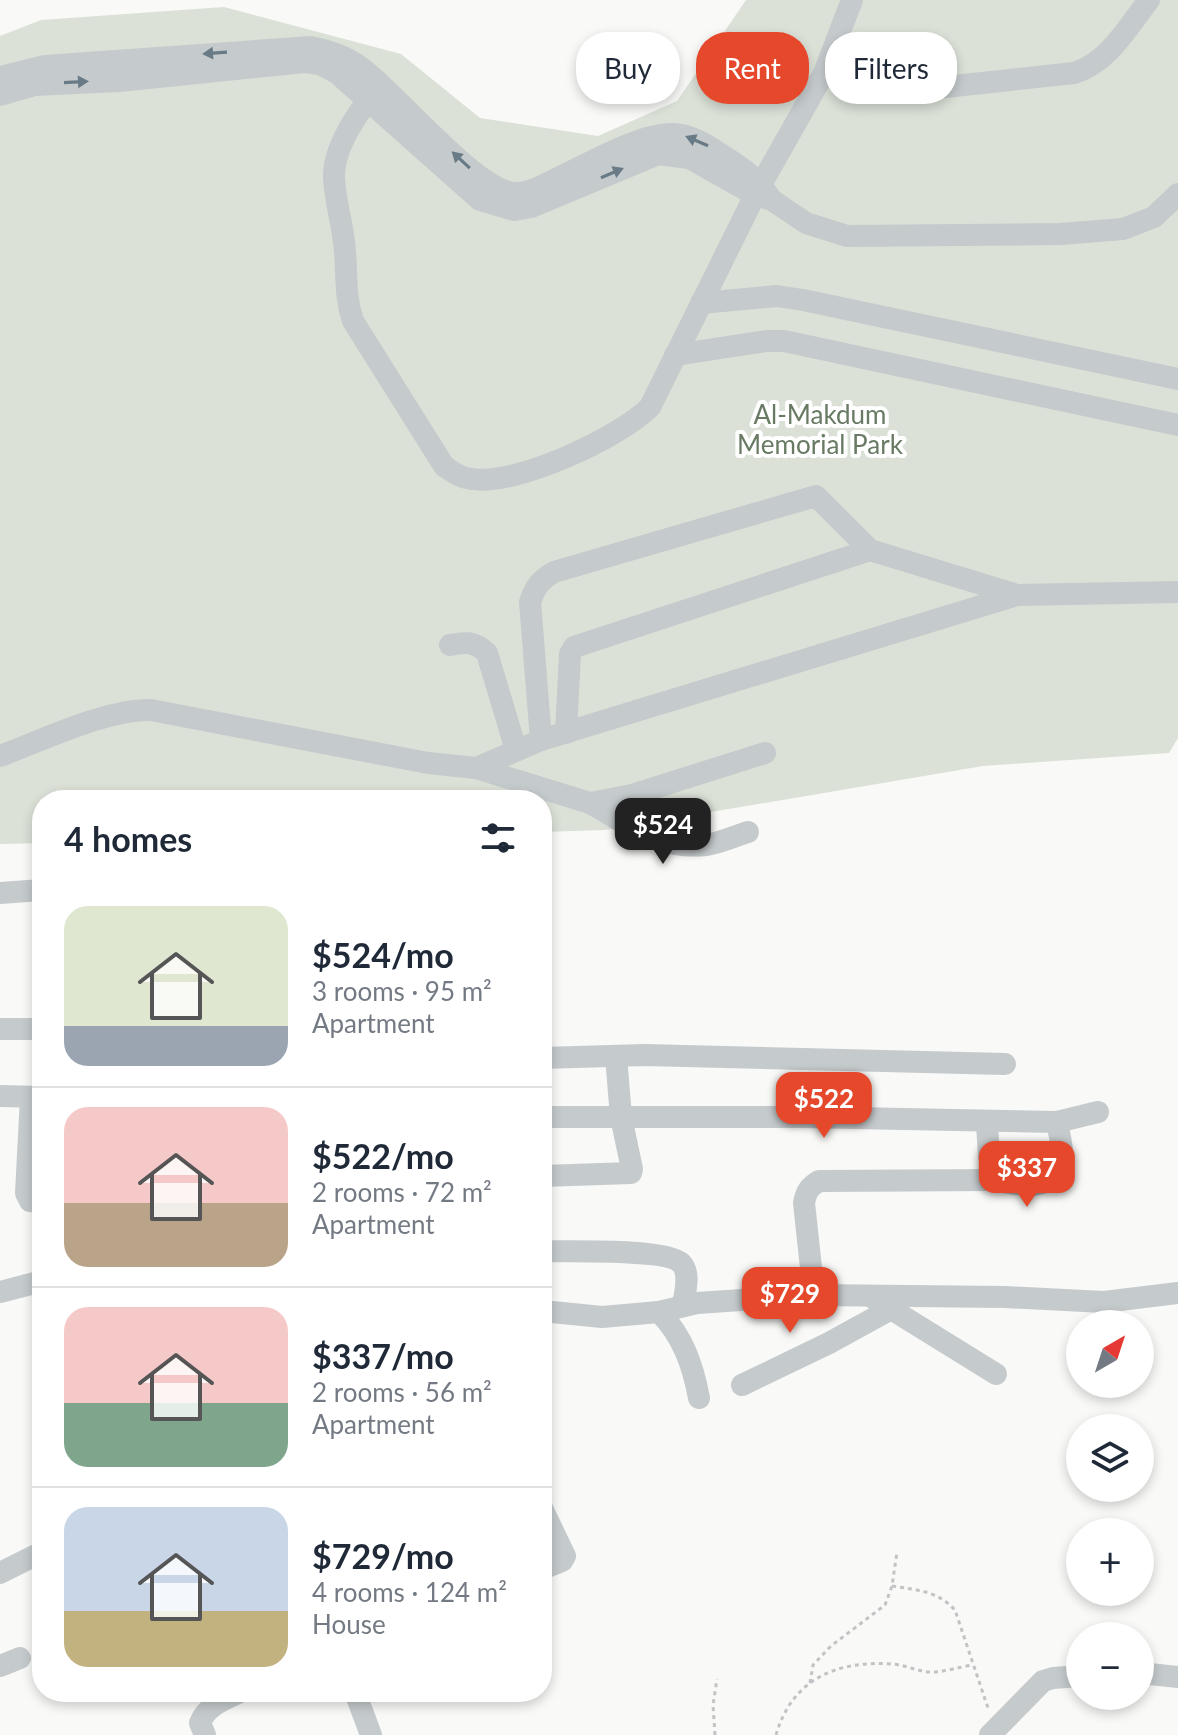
<!DOCTYPE html>
<meta charset="utf-8">
<style>
:root{--surface:#fff;--page:#f2f2f3;--text:#1f2937;--muted:#747a83;--line:#e0e1e3;--accent:#e5482a}
body{margin:0;font-family:Lato,sans-serif;background:var(--page);color:var(--text);height:100vh;display:flex;flex-direction:column;font-size:30px;white-space:nowrap}
*{box-sizing:border-box;margin:0}
p{font-size:26px;color:var(--muted)}
.icon{flex:none;width:44px;height:44px;fill:none;stroke:currentColor;stroke-width:2;stroke-linecap:round;stroke-linejoin:round}
.map{position:relative;flex:1;overflow:hidden}
.details{position:absolute;left:32px;top:790px;width:520px;height:912px;display:flex;flex-direction:column;background:var(--surface);border-radius:32px;box-shadow:0 4px 12px #0003}
.details>*{flex:none}
.banner{position:absolute;left:576px;top:32px;width:482px;height:72px;display:flex;gap:16px}
.needle{width:52px;rotate:39deg}
.controls{position:absolute;left:1066px;top:1310px;display:grid;gap:16px}
.controls a{display:grid;place-items:center;width:88px;height:88px;border-radius:50%;background:var(--surface);box-shadow:0 4px 12px #0003;font-size:40px}
.price{position:absolute;translate:-50% -68px;padding:0 18px;border-radius:16px;background:var(--accent);color:#fff;font-size:26px;line-height:52px;filter:drop-shadow(0 2px 4px #0008)}
.price::after{content:'';position:absolute;left:50%;top:48px;width:24px;height:18px;margin-left:-12px;background:inherit;clip-path:polygon(0 0,100% 0,50% 100%)}
.price.current{background:#222;color:#fff}
ul{padding:0;list-style:none}
li{display:flex;align-items:center;gap:24px;height:200px;padding:0 32px}
li+li{border-top:2px solid var(--line)}
li span{display:grid;place-items:center;flex:none;width:224px;height:160px;border-radius:24px;color:#555}
li>.icon{margin-inline-start:auto}
span .icon{width:96px;height:96px;fill:#fffc;stroke-width:1}
li b{font-size:34px}
h2{display:flex;justify-content:space-between;align-items:center;height:96px;padding:0 32px;font-size:34px}
.pill{padding:0 28px;border-radius:32px;background:var(--surface);box-shadow:0 4px 12px #0003;font-size:28px;line-height:72px}
.pill.current{background:var(--accent);color:#fff}
.map>svg:first-child{display:block}
.green{fill:#dbe1d7}
.lines{fill:none;stroke-linecap:round;stroke-linejoin:round}
.path{stroke:#c1c3c5;stroke-width:3;stroke-dasharray:4 4;stroke-linecap:butt}
.minor{stroke:#c5cacc;stroke-width:22}
.oneway{fill:#697b86}
.labels{text-anchor:middle;stroke-width:8;stroke-linejoin:round;paint-order:stroke}
.park-label{font-size:26px;fill:#687a63;stroke:#fff}
</style>
<div class="map">
<svg width="1178" height="1735" viewBox="0 0 1178 1735">
<rect width="100%" height="100%" fill="#f9f9f7"/>
<path class="green" d="M 746,0 L 1178,0 L 1178,738 L 1169,753 L 983,766 L 605,830 L 542,832 L 542,800 L 42,800 L 42,843 L 0,844 L 0,36 L 41,20 L 224,7 L 401,54 L 480,118 L 598,136 L 677,101 Z"/>
<g class="lines">
<g class="path">
<path d="M 892,1586 C 917,1590 938,1591 955,1610 L 989,1711"/>
<path d="M 810,1683 L 813,1665 L 831,1646 L 885,1605 L 892,1586 L 897,1552"/>
<path d="M 715,1735 L 713,1705 L 717,1679"/>
<path d="M 776,1735 C 792,1679 837,1660 892,1664 C 905,1665 917,1671 929,1672 C 942,1673 959,1667 972,1665"/>
</g>
<g class="minor">
<path d="M 824,73 L 945,87 L 1074,73 C 1108,63 1128,27 1149,0"/>
<path d="M 0,77 L 45,66 L 311,47 C 327,50 342,55 356,64 C 395,90 475,192 516,193 C 529,194 544,185 556,179 C 586,165 642,132 674,134 C 690,135 706,144 719,153 C 738,165 757,177 769,196"/>
<path d="M 380,84 C 361,109 333,145 334,178 C 335,203 344,228 345,253 C 347,277 345,298 353,321 L 444,466 C 453,472 460,478 472,479 C 516,486 619,438 650,407 L 755,195 L 824,73 L 852,0"/>
<path d="M 0,95 L 35,85 L 119,81 L 305,62 L 320,64 L 337,73 L 480,200 L 514,210 L 531,207 L 658,154 L 689,158 L 755,195 L 772,200 L 806,223 L 847,236 L 1061,234 L 1123,229 L 1154,217 L 1178,194"/>
<path d="M 701,303 L 777,296 L 803,300 L 1178,379"/>
<path d="M 675,355 L 766,341 L 784,341 L 1178,425"/>
<path d="M 870,550 L 1017,595"/>
<path d="M 450,645 C 466,642 474,641 487,653 L 516,750"/>
<path d="M 541,740 L 530,602 C 535,587 540,580 554,572 L 816,496 L 870,550 L 574,647 L 570,654 L 566,733"/>
<path d="M 0,756 C 43,740 107,709 151,710 L 428,763 L 476,768 L 541,740 L 1017,595 L 1178,592"/>
<path d="M 476,768 L 590,803 L 632,795 L 765,753"/>
<path d="M 590,803 C 629,825 659,850 706,845 C 720,843 735,836 748,832"/>
<path d="M 0,893 L 42,890"/>
<path d="M 0,1029 L 42,1029"/>
<path d="M 542,1058 L 645,1055 L 1005,1064"/>
<path d="M 0,1096 L 42,1097"/>
<path d="M 31,1097 L 26,1193 L 30,1201 L 42,1203"/>
<path d="M 542,1117 L 803,1117 L 1057,1122 L 1098,1112"/>
<path d="M 987,1123 L 989,1157 L 995,1180 C 1017,1185 1055,1194 1062,1161 C 1064,1150 1059,1134 1057,1122"/>
<path d="M 542,1176 L 631,1173 L 632,1169 L 621,1117 L 616,1056"/>
<path d="M 542,1251 C 566,1252 666,1248 681,1263 C 691,1273 685,1292 683,1305"/>
<path d="M 0,1292 L 42,1281"/>
<path d="M 814,1295 L 804,1203 C 806,1192 809,1187 819,1181 L 995,1180"/>
<path d="M 891,1309 L 996,1374"/>
<path d="M 542,1311 L 602,1317 L 659,1312 L 697,1303 L 814,1295 L 1005,1297 L 1104,1302 L 1178,1293"/>
<path d="M 659,1312 C 683,1336 693,1366 699,1398"/>
<path d="M 742,1385 L 829,1343 L 891,1309 L 870,1296"/>
<path d="M 542,1508 L 565,1556 L 562,1561 L 542,1569"/>
<path d="M 0,1573 L 42,1552"/>
<path d="M 0,1666 L 20,1658"/>
<path d="M 1140,1673 L 1178,1677"/>
<path d="M 355,1692 L 371,1735"/>
<path d="M 205,1735 L 200,1723 C 207,1705 224,1700 240,1692"/>
<path d="M 990,1735 L 1043,1681 L 1053,1678 L 1080,1676"/>
</g>
</g>
<defs><path id="oneway-solid" d="M-6-.8H1V-3.2L6.5 0L1 3.2V.8H-6Z" transform="scale(2)"/></defs>
<g class="oneway">
<use href="#oneway-solid" transform="translate(215 53) rotate(176)"/>
<use href="#oneway-solid" transform="translate(76 82) rotate(-3)"/>
<use href="#oneway-solid" transform="translate(697 141) rotate(-157)"/>
<use href="#oneway-solid" transform="translate(461 160) rotate(-137)"/>
<use href="#oneway-solid" transform="translate(612 173) rotate(-23)"/>
</g>
<g class="labels">
<g class="park-label">
<text x="820" y="424">Al-Makdum<tspan x="820" dy="30">Memorial Park</tspan></text>
</g>
</g>
</svg>
<div class="controls">
<a><svg class="needle" viewBox="-14 -14 28 28"><path d="M0-13l5 13h-10z" fill="#e53935"/><path d="M0 13l5-13h-10z" fill="#747a83"/></svg></a>
<a><svg class="icon" aria-label="layers" viewBox="0 0 24 24"><path d="M12 4l9 5-9 5-9-5zM3 14l9 5 9-5"/></svg></a>
<a>+</a>
<a>−</a>
</div>
<b class="price current" style="left:663px;top:866px">$524</b>
<b class="price" style="left:824px;top:1140px">$522</b>
<b class="price" style="left:1027px;top:1209px">$337</b>
<b class="price" style="left:790px;top:1335px">$729</b>
<div class="banner">
<a class="pill">Buy</a>
<a class="pill current">Rent</a>
<a class="pill">Filters</a>
</div>
<section class="details">
<h2>4 homes<svg class="icon" aria-label="filters" viewBox="0 0 24 24"><path d="M4 7h16M4 17h16"/><circle cx="9" cy="7" r="2"/><circle cx="15" cy="17" r="2"/></svg></h2>
<ul>
<li><span style="background:linear-gradient(#dfe7d0 75%,#9aa5b1 0)"><svg class="icon" aria-label="home" viewBox="0 0 24 24"><path d="M3 11l9-7 9 7M6 9v11h12V9"/></svg></span><div><b>$524/mo</b><p>3 rooms · 95 m²</p><p>Apartment</p></div></li>
<li><span style="background:linear-gradient(#f6c9c9 60%,#b9a48a 0)"><svg class="icon" aria-label="home" viewBox="0 0 24 24"><path d="M3 11l9-7 9 7M6 9v11h12V9"/></svg></span><div><b>$522/mo</b><p>2 rooms · 72 m²</p><p>Apartment</p></div></li>
<li><span style="background:linear-gradient(#f6c9c9 60%,#7fa58c 0)"><svg class="icon" aria-label="home" viewBox="0 0 24 24"><path d="M3 11l9-7 9 7M6 9v11h12V9"/></svg></span><div><b>$337/mo</b><p>2 rooms · 56 m²</p><p>Apartment</p></div></li>
<li><span style="background:linear-gradient(#c9d6e8 65%,#c2b280 0)"><svg class="icon" aria-label="home" viewBox="0 0 24 24"><path d="M3 11l9-7 9 7M6 9v11h12V9"/></svg></span><div><b>$729/mo</b><p>4 rooms · 124 m²</p><p>House</p></div></li>
</ul>
</section>
</div>
